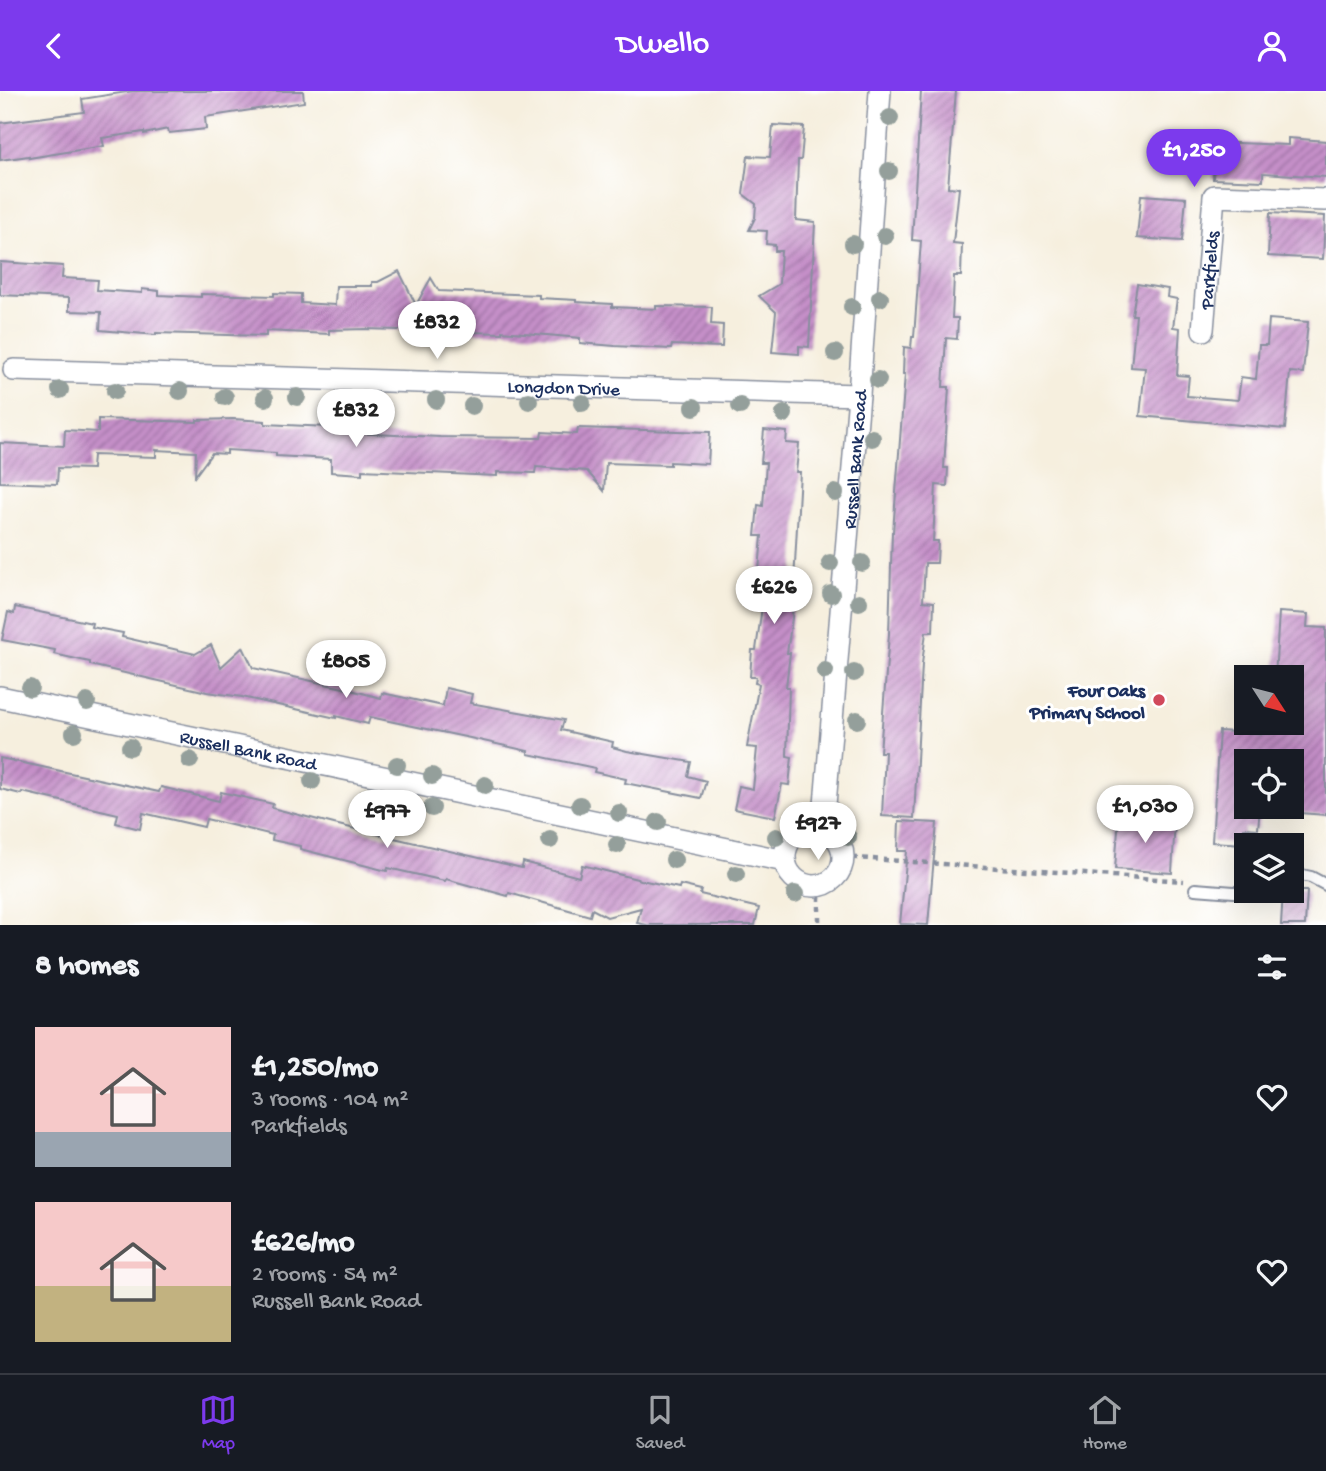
<!DOCTYPE html>
<meta charset="utf-8">
<style>
:root{--surface:#171b24;--page:#20242c;--text:#f1f3f6;--muted:#9ea1a6;--line:#363941;--accent:#7c3aed}
body{margin:0;font-family:"Gochi Hand",sans-serif;background:var(--page);color:var(--text);height:100vh;display:flex;flex-direction:column;font-size:26px;white-space:nowrap}
*{box-sizing:border-box;margin:0}
p{font-size:23px;color:var(--muted)}
.icon{flex:none;width:38px;height:38px;fill:none;stroke:currentColor;stroke-width:2;stroke-linecap:round;stroke-linejoin:round}
.map{position:relative;height:834px;overflow:hidden}
.drawer{display:flex;flex-direction:column;background:var(--surface);flex:1}
.drawer>*{flex:none}
.needle{width:46px;rotate:126deg}
.tools{position:absolute;left:1234px;top:574px;display:grid;gap:14px}
.tools a{display:grid;place-items:center;width:70px;height:70px;border-radius:0px;background:var(--surface);box-shadow:0 7px 28px #0002;font-size:35px}
.price{position:absolute;translate:-50% -60px;padding:0 16px;border-radius:24px;background:#fff;color:#222;font-size:23px;line-height:46px;filter:drop-shadow(0 2px 4px #0008)}
.price::after{content:'';position:absolute;left:50%;top:42px;width:21px;height:16px;margin-left:-10px;background:inherit;clip-path:polygon(0 0,100% 0,50% 100%)}
.price.current{background:var(--accent);color:#fff}
ul{padding:0;list-style:none}
li{display:flex;align-items:center;gap:21px;height:175px;padding:0 35px}
li span{display:grid;place-items:center;flex:none;width:196px;height:140px;border-radius:0px;color:#555}
li>.icon{margin-inline-start:auto}
span .icon{width:84px;height:84px;fill:#fffc;stroke-width:1}
li b{font-size:30px}
h2{display:flex;justify-content:space-between;align-items:center;height:84px;padding:0 35px;font-size:30px}
header{display:flex;justify-content:space-between;align-items:center;height:91px;padding:0 35px;background:var(--accent);color:#fff;font-size:32px;font-weight:600}
.tabs{display:flex;justify-content:space-around;align-items:center;height:98px;border-top:2px solid var(--line);background:var(--surface);font-size:19px;color:var(--muted)}
.tabs a{display:grid;justify-items:center;gap:4px}
.tabs .current{color:var(--accent)}
.map>svg:first-child{display:block}
.building{fill:url(#building-hatch)}
.lines{fill:none;stroke-linecap:round;stroke-linejoin:round}
.service-casing{stroke:#888f9e;stroke-width:14}
.minor-casing{stroke:#888f9e;stroke-width:24}
.path{stroke:#888f9e;stroke-width:4.5;stroke-dasharray:5 5;stroke-linecap:butt}
.service{stroke:#fff;stroke-width:10}
.minor{stroke:#fff;stroke-width:21}
.tree{fill:#949f9b}
.poi-dot{fill:#d1495b;stroke:#fff;stroke-width:2.5}
.labels{text-anchor:middle;stroke-width:6;stroke-linejoin:round;paint-order:stroke}
.street-label{font-size:19px;fill:#1b2f5e;stroke:#fff}
.poi-label{font-size:19px;font-weight:bold;fill:#1b2f5e;stroke:#fff;text-anchor:end}
</style>
<header><svg class="icon" aria-label="back" viewBox="0 0 24 24"><path d="M15 5l-7 7 7 7"/></svg>Dwello<svg class="icon" aria-label="person" viewBox="0 0 24 24"><circle cx="12" cy="8" r="4"/><path d="M4 21q1-7 8-7t8 7"/></svg></header>
<div class="map">
<svg width="1326" height="834" viewBox="0 0 1326 834">
<defs>
<pattern id="building-hatch" width="6" height="6" patternUnits="userSpaceOnUse" patternTransform="scale(1.75)"><rect width="6" height="6" fill="#c58fc8"/><path d="M-1 1l2-2M0 6l6-6M5 7l2-2" fill="none" stroke="#9f75a6"/></pattern>
</defs>
<rect width="100%" height="100%" fill="#fff"/>
<filter id="ink" filterUnits="userSpaceOnUse"><feTurbulence type="fractalNoise" baseFrequency=".0143" numOctaves="2"/><feDisplacementMap in="SourceGraphic" scale="14" xChannelSelector="R" yChannelSelector="G"/><feConvolveMatrix kernelMatrix="1 2 1 2 8 2 1 2 1" color-interpolation-filters="sRGB"/></filter>
<filter id="wash" filterUnits="userSpaceOnUse"><feTurbulence type="fractalNoise" baseFrequency=".00686" numOctaves="4" result="noise"/><feDisplacementMap in="SourceGraphic" scale="28" xChannelSelector="R" yChannelSelector="G"/><feGaussianBlur stdDeviation="1.57" result="paint"/><feColorMatrix in="noise" values="0 0 0 0 0 0 0 0 0 0 0 0 0 0 0 0 0 1.4 0 .05"/><feComposite in="paint" operator="in"/></filter>
<g filter="url(#wash)">
<rect width="100%" height="100%" fill="#f6efde"/>
<g id="blocks">
<g class="building">
<path d="M 133,0 L 303,0 L 304,11 L 205,26 L 206,38 L 169,42 L 168,38 L 144,43 L 144,41 L 102,47 L 104,55 L 29,67 L 29,65 L 0,69 L 0,32 L 84,21 L 82,8 Z"/>
<path d="M 921,0 L 956,0 L 948,96 L 959,97 L 953,152 L 962,153 L 961,185 L 954,185 L 953,207 L 952,227 L 958,227 L 957,248 L 946,247 L 943,296 L 949,296 L 944,377 L 948,377 L 947,395 L 936,394 L 933,450 L 938,450 L 937,472 L 925,472 L 923,510 L 934,511 L 933,541 L 926,541 L 922,573 L 914,727 L 882,725 L 885,661 L 880,661 L 889,543 L 892,441 L 893,441 L 905,283 L 903,283 L 904,256 L 911,257 L 912,246 L 914,246 L 921,150 L 912,149 Z"/>
<path d="M 773,34 L 804,36 L 801,69 L 798,69 L 796,129 L 815,131 L 809,256 L 799,255 L 799,263 L 772,261 L 776,221 L 759,205 L 779,193 L 781,160 L 775,160 L 775,154 L 766,153 L 767,140 L 749,139 L 755,127 L 756,113 L 743,103 L 748,65 L 770,66 Z"/>
<path d="M 1288,47 L 1326,50 L 1326,86 L 1263,82 L 1263,90 L 1213,88 L 1215,51 L 1288,54 Z"/>
<path d="M 1141,104 L 1186,107 L 1182,150 L 1137,147 Z"/>
<path d="M 1270,122 L 1325,125 L 1323,168 L 1268,165 Z"/>
<path d="M 0,171 L 63,175 L 62,187 L 98,189 L 97,199 L 142,202 L 142,198 L 159,200 L 159,204 L 201,206 L 201,203 L 274,205 L 274,202 L 301,203 L 301,212 L 335,214 L 336,195 L 372,195 L 372,191 L 378,191 L 399,180 L 416,214 L 431,187 L 439,200 L 539,204 L 539,207 L 576,209 L 576,211 L 612,213 L 612,216 L 656,218 L 656,215 L 712,216 L 711,233 L 723,234 L 722,256 L 672,254 L 671,258 L 615,255 L 580,252 L 580,247 L 502,240 L 502,242 L 365,238 L 329,239 L 329,243 L 266,240 L 266,245 L 156,242 L 156,244 L 100,239 L 101,221 L 69,220 L 69,207 L 0,204 Z"/>
<path d="M 1137,193 L 1168,198 L 1167,206 L 1177,208 L 1173,236 L 1180,237 L 1177,284 L 1189,285 L 1187,305 L 1238,309 L 1241,286 L 1256,288 L 1259,254 L 1267,254 L 1269,228 L 1308,231 L 1303,282 L 1290,281 L 1285,338 L 1140,325 L 1145,277 L 1131,276 L 1136,224 L 1132,224 Z"/>
<path d="M 98,328 L 197,331 L 197,329 L 233,328 L 265,330 L 265,333 L 328,336 L 328,341 L 440,346 L 541,347 L 542,341 L 577,343 L 578,337 L 710,341 L 708,373 L 670,371 L 670,374 L 606,372 L 604,400 L 587,380 L 536,376 L 535,382 L 497,381 L 497,385 L 362,379 L 362,383 L 331,381 L 331,368 L 276,365 L 276,362 L 227,359 L 227,363 L 212,362 L 195,385 L 196,361 L 156,359 L 156,366 L 93,364 L 92,378 L 58,377 L 57,393 L 0,391 L 0,352 L 64,355 L 65,339 L 98,341 Z"/>
<path d="M 764,339 L 787,341 L 786,352 L 799,353 L 796,381 L 800,381 L 792,527 L 787,562 L 790,562 L 786,596 L 789,596 L 787,665 L 792,666 L 789,694 L 782,693 L 775,726 L 734,718 L 739,695 L 753,698 L 757,657 L 747,656 L 759,593 L 755,592 L 756,586 L 750,586 L 752,559 L 756,559 L 762,516 L 763,480 L 759,480 L 762,445 L 755,445 L 758,414 L 763,415 L 766,372 L 761,372 Z"/>
<path d="M 15,516 L 92,532 L 91,536 L 123,542 L 122,546 L 195,563 L 211,554 L 221,576 L 243,556 L 253,577 L 343,597 L 381,607 L 382,602 L 443,615 L 446,597 L 472,603 L 470,612 L 564,629 L 561,639 L 613,651 L 612,656 L 627,660 L 691,671 L 688,685 L 706,690 L 701,707 L 625,692 L 626,688 L 594,681 L 595,677 L 528,663 L 528,660 L 470,647 L 370,626 L 368,633 L 336,625 L 336,627 L 242,606 L 207,601 L 90,574 L 90,571 L 54,563 L 55,559 L 2,549 L 8,521 L 14,523 Z"/>
<path d="M 1279,521 L 1308,523 L 1307,536 L 1326,537 L 1326,724 L 1300,722 L 1302,695 L 1292,694 L 1292,670 L 1246,670 L 1246,716 L 1260,716 L 1258,738 L 1244,737 L 1243,753 L 1212,751 L 1219,640 L 1271,643 L 1272,632 L 1292,632 L 1292,586 L 1275,586 Z"/>
<path d="M 0,667 L 159,701 L 161,696 L 219,710 L 221,701 L 273,713 L 272,717 L 334,733 L 522,777 L 523,771 L 579,786 L 582,774 L 641,789 L 679,797 L 680,794 L 701,799 L 700,803 L 759,817 L 755,834 L 647,834 L 637,832 L 641,817 L 607,826 L 592,818 L 590,825 L 509,802 L 508,805 L 446,788 L 445,790 L 388,777 L 387,780 L 300,758 L 300,755 L 272,749 L 273,744 L 206,728 L 204,736 L 143,722 L 140,738 L 116,732 L 118,723 L 22,701 L 21,703 L 0,698 Z"/>
<path d="M 1119,725 L 1175,729 L 1172,782 L 1115,778 Z"/>
<path d="M 899,730 L 937,732 L 928,834 L 900,833 L 907,760 L 898,760 Z"/>
<path d="M 1283,800 L 1307,800 L 1305,834 L 1281,834 Z"/>
</g>
</g>
</g>
<g filter="url(#ink)">
<use href="#blocks" fill-opacity="0" stroke="#888f9e" stroke-width="2"/>
<g class="lines">
<defs>
<g id="service">
<path d="M 1292,782 L 1311,786 L 1326,794"/>
<path d="M 1195,798 L 1260,803 L 1265,800"/>
</g>
<g id="minor">
<path id="s1" d="M 1203,239 L 1214,105 L 1326,109"/>
<path id="s2" d="M 14,279 L 859,304"/>
<path id="s3" d="M 0,606 L 785,770"/>
<circle cx="814" cy="766" r="29"/>
<path id="s4" d="M 823,738 L 859,304 L 880,0"/>
</g>
</defs>
<use href="#service" class="service-casing"/>
<use href="#minor" class="minor-casing"/>
<g class="path">
<path d="M 843,766 L 1184,790"/>
<path d="M 819,795 L 819,834"/>
</g>
<use href="#service" class="service"/>
<use href="#minor" class="minor"/>
</g>
<g class="tree">
<circle cx="890" cy="27" r="9"/>
<circle cx="889" cy="80" r="9"/>
<circle cx="885" cy="145" r="9"/>
<circle cx="853" cy="153" r="9"/>
<circle cx="880" cy="207" r="9"/>
<circle cx="852" cy="216" r="9"/>
<circle cx="835" cy="262" r="9"/>
<circle cx="878" cy="289" r="9"/>
<circle cx="60" cy="299" r="9"/>
<circle cx="115" cy="300" r="9"/>
<circle cx="180" cy="300" r="9"/>
<circle cx="225" cy="306" r="9"/>
<circle cx="297" cy="306" r="9"/>
<circle cx="265" cy="307" r="9"/>
<circle cx="436" cy="309" r="9"/>
<circle cx="529" cy="310" r="9"/>
<circle cx="582" cy="312" r="9"/>
<circle cx="472" cy="315" r="9"/>
<circle cx="740" cy="315" r="9"/>
<circle cx="694" cy="316" r="9"/>
<circle cx="784" cy="323" r="9"/>
<circle cx="872" cy="347" r="9"/>
<circle cx="835" cy="402" r="9"/>
<circle cx="830" cy="472" r="9"/>
<circle cx="862" cy="472" r="9"/>
<circle cx="831" cy="503" r="9"/>
<circle cx="859" cy="511" r="9"/>
<circle cx="825" cy="580" r="9"/>
<circle cx="854" cy="582" r="9"/>
<circle cx="30" cy="597" r="9"/>
<circle cx="87" cy="611" r="9"/>
<circle cx="857" cy="629" r="9"/>
<circle cx="74" cy="642" r="9"/>
<circle cx="130" cy="656" r="9"/>
<circle cx="190" cy="669" r="9"/>
<circle cx="397" cy="674" r="9"/>
<circle cx="432" cy="685" r="9"/>
<circle cx="312" cy="690" r="9"/>
<circle cx="485" cy="694" r="9"/>
<circle cx="367" cy="706" r="9"/>
<circle cx="580" cy="714" r="9"/>
<circle cx="432" cy="717" r="9"/>
<circle cx="619" cy="722" r="9"/>
<circle cx="658" cy="731" r="9"/>
<circle cx="776" cy="746" r="9"/>
<circle cx="848" cy="746" r="9"/>
<circle cx="550" cy="749" r="9"/>
<circle cx="617" cy="754" r="9"/>
<circle cx="674" cy="769" r="9"/>
<circle cx="736" cy="783" r="9"/>
<circle cx="795" cy="803" r="9"/>
</g>
</g>
<circle class="poi-dot" cx="1159" cy="609" r="7"/>
<g class="labels">
<g class="street-label">
<text dy="7" stroke="none"><textPath href="#s1" startOffset="60">Parkfields</textPath></text>
<text dy="7" stroke="none"><textPath href="#s2" startOffset="550">Longdon Drive</textPath></text>
<text dy="7" stroke="none"><textPath href="#s4" startOffset="371">Russell Bank Road</textPath></text>
<text dy="7" stroke="none"><textPath href="#s3" startOffset="254">Russell Bank Road</textPath></text>
</g>
<g class="poi-label">
<text x="1145" y="605">Four Oaks<tspan x="1145" dy="22">Primary School</tspan></text>
</g>
</g>
</svg>
<div class="tools">
<a><svg class="needle" viewBox="-14 -14 28 28"><path d="M0-13l5 13h-10z" fill="#e53935"/><path d="M0 13l5-13h-10z" fill="#9ea1a6"/></svg></a>
<a><svg class="icon" aria-label="locate" viewBox="0 0 24 24"><circle cx="12" cy="12" r="6"/><path d="M12 2v4M12 18v4M2 12h4M18 12h4"/></svg></a>
<a><svg class="icon" aria-label="layers" viewBox="0 0 24 24"><path d="M12 4l9 5-9 5-9-5zM3 14l9 5 9-5"/></svg></a>
</div>
<b class="price current" style="left:1194px;top:98px">£1,250</b>
<b class="price" style="left:437px;top:270px">£832</b>
<b class="price" style="left:356px;top:358px">£832</b>
<b class="price" style="left:774px;top:535px">£626</b>
<b class="price" style="left:346px;top:609px">£805</b>
<b class="price" style="left:1145px;top:754px">£1,030</b>
<b class="price" style="left:387px;top:759px">£977</b>
<b class="price" style="left:818px;top:771px">£927</b>
</div>
<section class="drawer">
<h2>8 homes<svg class="icon" aria-label="filters" viewBox="0 0 24 24"><path d="M4 7h16M4 17h16"/><circle cx="9" cy="7" r="2"/><circle cx="15" cy="17" r="2"/></svg></h2>
<ul>
<li><span style="background:linear-gradient(#f6c9c9 75%,#9aa5b1 0)"><svg class="icon" aria-label="home" viewBox="0 0 24 24"><path d="M3 11l9-7 9 7M6 9v11h12V9"/></svg></span><div><b>£1,250/mo</b><p>3 rooms · 104 m²</p><p>Parkfields</p></div><svg class="icon" aria-label="heart" viewBox="0 0 24 24"><path d="M12 20l-8-8c-3-5 5-10 8-4 3-6 11-1 8 4z"/></svg></li>
<li><span style="background:linear-gradient(#f6c9c9 60%,#c2b280 0)"><svg class="icon" aria-label="home" viewBox="0 0 24 24"><path d="M3 11l9-7 9 7M6 9v11h12V9"/></svg></span><div><b>£626/mo</b><p>2 rooms · 54 m²</p><p>Russell Bank Road</p></div><svg class="icon" aria-label="heart" viewBox="0 0 24 24"><path d="M12 20l-8-8c-3-5 5-10 8-4 3-6 11-1 8 4z"/></svg></li>
</ul>
</section>
<nav class="tabs">
<a class="current"><svg class="icon" aria-label="map" viewBox="0 0 24 24"><path d="M3 6l6-2 6 2 6-2v14l-6 2-6-2-6 2zM9 4v14M15 6v14"/></svg>Map</a>
<a><svg class="icon" aria-label="saved" viewBox="0 0 24 24"><path d="M7 4h10v16l-5-4-5 4z"/></svg>Saved</a>
<a><svg class="icon" aria-label="home" viewBox="0 0 24 24"><path d="M3 11l9-7 9 7M6 9v11h12V9"/></svg>Home</a>
</nav>
